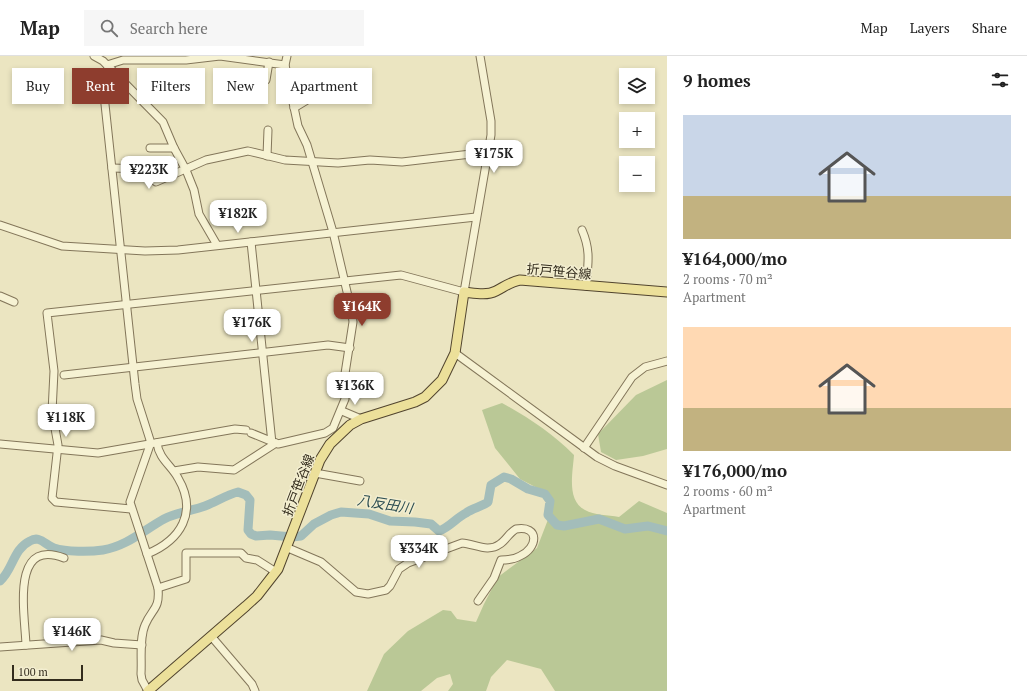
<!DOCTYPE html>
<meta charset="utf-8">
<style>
:root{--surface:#fff;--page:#f6f6f6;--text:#222;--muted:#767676;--line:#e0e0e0;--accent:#8e3d2e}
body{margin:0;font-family:"PT Serif","Noto Sans JP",serif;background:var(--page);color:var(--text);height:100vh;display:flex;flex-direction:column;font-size:15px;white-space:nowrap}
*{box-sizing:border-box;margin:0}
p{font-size:13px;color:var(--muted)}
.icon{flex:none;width:22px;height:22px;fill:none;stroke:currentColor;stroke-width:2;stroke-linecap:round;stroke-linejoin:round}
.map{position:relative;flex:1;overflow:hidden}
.panel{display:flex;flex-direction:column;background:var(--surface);width:360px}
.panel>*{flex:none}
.hud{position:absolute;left:12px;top:12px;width:380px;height:36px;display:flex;gap:8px}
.controls{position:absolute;left:619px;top:12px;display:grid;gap:8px}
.controls a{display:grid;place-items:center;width:36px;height:36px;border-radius:0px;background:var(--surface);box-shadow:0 2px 6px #0003;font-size:20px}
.scale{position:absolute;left:12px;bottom:10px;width:71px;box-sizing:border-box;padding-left:4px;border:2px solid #332c1d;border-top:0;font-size:11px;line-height:14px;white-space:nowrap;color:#332c1d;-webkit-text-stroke:3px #f3eed0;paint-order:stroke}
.price{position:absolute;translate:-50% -34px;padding:0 9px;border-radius:8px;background:#fff;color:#222;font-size:13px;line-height:26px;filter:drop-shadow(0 1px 2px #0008)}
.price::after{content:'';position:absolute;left:50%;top:24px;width:12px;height:9px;margin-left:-6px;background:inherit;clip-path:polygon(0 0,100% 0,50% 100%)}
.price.active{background:var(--accent);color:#fff}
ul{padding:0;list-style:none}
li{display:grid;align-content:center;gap:8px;height:212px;padding:0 16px}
li span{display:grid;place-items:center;height:124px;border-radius:0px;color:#555}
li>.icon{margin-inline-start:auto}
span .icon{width:72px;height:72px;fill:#fffc;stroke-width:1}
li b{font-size:17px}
h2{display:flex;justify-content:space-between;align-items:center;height:48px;padding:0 16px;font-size:17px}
.tag{padding:0 14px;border-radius:0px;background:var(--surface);box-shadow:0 2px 6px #0003;font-size:14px;line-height:36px}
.tag.active{background:var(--accent);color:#fff}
header{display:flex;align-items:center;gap:24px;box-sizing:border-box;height:56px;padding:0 20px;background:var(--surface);border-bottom:1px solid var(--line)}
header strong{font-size:19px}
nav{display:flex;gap:22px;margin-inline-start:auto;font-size:14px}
.search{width:280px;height:36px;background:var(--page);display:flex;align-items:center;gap:10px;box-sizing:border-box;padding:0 14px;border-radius:0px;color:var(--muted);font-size:15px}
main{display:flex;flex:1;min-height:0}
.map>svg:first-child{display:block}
.green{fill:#bac896}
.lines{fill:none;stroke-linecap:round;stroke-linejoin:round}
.river{stroke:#a3bdba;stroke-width:9}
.minor-casing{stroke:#83765a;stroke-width:9}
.major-casing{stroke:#51442e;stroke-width:11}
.minor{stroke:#f6f2d3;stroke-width:7}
.major{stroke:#ece09a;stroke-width:9}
.labels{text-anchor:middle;stroke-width:3;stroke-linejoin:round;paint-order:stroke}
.street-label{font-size:13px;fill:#332c1d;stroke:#f3eed0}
.water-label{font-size:14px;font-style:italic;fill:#2d4e52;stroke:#f3eed0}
</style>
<header>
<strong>Map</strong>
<div class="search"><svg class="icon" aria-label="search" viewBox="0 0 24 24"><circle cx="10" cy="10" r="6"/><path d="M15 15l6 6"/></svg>Search here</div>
<nav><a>Map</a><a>Layers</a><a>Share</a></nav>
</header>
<main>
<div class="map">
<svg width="667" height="635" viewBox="0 0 667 635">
<rect width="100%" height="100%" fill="#ebe5c1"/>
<g class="green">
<path d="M 667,324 L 667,393 L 643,400 L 616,404 L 601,396 L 598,378 L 636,339 Z"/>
<path d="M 502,347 C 528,361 553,378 574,399 C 573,415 566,445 585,454 C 594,459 608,459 619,461 L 639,445 L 667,457 L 667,635 L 555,635 L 541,613 L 507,604 L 491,621 L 486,635 L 448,635 L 453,628 L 450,618 L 437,622 L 421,635 L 367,635 L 384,598 L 408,575 L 443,554 L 451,555 L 457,563 L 476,566 L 484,548 L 498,521 L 537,492 L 549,461 L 547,437 L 520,423 L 495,392 L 482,354 Z"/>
</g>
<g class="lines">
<path class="river" d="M 0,525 C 13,514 13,493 30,485 C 40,479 45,489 54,492 C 66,496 90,496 103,494 C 127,490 144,474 164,463 C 177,456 192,455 205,450 C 216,446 226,439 238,436 L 246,439 L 250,444 L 248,474 L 251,478 L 256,480 L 270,479 L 292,481 L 301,480 L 314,468 L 331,459 L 341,456 L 369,458 L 390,465 L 415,466 L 431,468 L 439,475 C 450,471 456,462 466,457 C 473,452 481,451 488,446 L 491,429 L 504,421 L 511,423 L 528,433 L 545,438 L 550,445 L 548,459 L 557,469 L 564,470 L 599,463 L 625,473 L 648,470 L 667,475"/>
<defs>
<g id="minor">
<path d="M 94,0 L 103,5 L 163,66 L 174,92 L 186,114 L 194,134 L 199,158 L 217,189"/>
<path d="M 107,9 L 123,4 L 186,4 L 220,0 L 285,9"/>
<path d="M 111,13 L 104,39 L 135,328 L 137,343 L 150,384 L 150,389 L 130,446 L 158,532 C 160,554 152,552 145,569 C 139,583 142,603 141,618 L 142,624 L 148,635"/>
<path d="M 288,23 L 317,38 L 294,52"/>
<path d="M 266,24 L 269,6"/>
<path d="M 150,92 L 174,92"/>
<path d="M 267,100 L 268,74"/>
<path d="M 112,112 L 143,113 L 156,126 L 206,104 L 248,95 L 285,104 L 338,107 L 370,104 L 402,106 L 488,96"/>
<path d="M 0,169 L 62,190 L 145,195 L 178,194 L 476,161"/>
<path d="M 582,174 C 591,195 588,207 586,230"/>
<path d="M 251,186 L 272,387"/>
<path d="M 0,240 L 14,246"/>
<path d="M 455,297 L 597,401 L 615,410 L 667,429"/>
<path d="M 64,319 L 328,289 L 350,292"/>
<path d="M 342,355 L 361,363"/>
<path d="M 251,377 L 278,388 L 325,377 L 333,372 L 345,343 L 344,324 L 353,266 L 352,257 L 333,176 L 307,89 L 298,70 L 285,9 L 287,0"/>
<path d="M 0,388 L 98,397 L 235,373 L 246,374"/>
<path d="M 584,392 L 632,321 L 645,311 L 667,305"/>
<path d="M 174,415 L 198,411 L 234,414 L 276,387"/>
<path d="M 315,417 L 360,425"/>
<path d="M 131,453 L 56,446 L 52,442 L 58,389 L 52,356 L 54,315 L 47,257 L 401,219 L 464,236 L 491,79 L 491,65 L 480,0"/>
<path d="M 288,492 L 321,506 L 356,536 L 368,538 L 386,534 L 390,530 L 399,513 L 408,507 L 462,487 C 475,488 488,497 500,488 C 506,484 509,477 516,473 C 540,469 538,492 520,500 C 515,503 508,504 501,504 L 494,522 L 478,545"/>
<path d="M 147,498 C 181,484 198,456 178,422 C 171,409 159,403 157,387"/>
<path d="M 158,532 L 186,523 L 186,497 L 241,497 L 246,502 L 257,504 L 276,516"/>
<path d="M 211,580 L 252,628 L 255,635"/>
<path d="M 26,589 C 25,559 10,481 64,502"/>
<path d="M 0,591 L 101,584 L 114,587 L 142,589"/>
</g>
<path id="major" d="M 148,635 L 246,550 L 257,540 L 278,513 L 320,404 L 330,388 L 350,369 L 361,363 L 415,346 L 425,341 L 442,324 L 455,297 L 464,236 C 474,237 486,240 496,235 C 504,231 510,226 520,224 L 667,236"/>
</defs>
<use href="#minor" class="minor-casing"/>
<use href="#major" class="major-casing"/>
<use href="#minor" class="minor"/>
<use href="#major" class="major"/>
</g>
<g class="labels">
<g class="street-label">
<text transform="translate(559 215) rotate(5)" y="5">折戸笹谷線</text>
<text transform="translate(298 429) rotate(-69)" y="5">折戸笹谷線</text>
</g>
<g class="water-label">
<text transform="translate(385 448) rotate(9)" y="5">八反田川</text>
</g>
</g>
</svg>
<div class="controls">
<a><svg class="icon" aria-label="layers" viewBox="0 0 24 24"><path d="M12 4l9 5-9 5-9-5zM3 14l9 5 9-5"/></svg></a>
<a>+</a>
<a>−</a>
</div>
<div class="scale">100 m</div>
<b class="price" style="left:494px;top:118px">¥175K</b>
<b class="price" style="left:149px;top:134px">¥223K</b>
<b class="price" style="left:238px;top:178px">¥182K</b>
<b class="price active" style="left:362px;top:271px">¥164K</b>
<b class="price" style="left:252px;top:287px">¥176K</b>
<b class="price" style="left:355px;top:350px">¥136K</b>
<b class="price" style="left:66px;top:382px">¥118K</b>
<b class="price" style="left:419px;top:513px">¥334K</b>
<b class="price" style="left:72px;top:596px">¥146K</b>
<div class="hud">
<a class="tag">Buy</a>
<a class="tag active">Rent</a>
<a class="tag">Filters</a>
<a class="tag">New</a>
<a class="tag">Apartment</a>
</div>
</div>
<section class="panel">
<h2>9 homes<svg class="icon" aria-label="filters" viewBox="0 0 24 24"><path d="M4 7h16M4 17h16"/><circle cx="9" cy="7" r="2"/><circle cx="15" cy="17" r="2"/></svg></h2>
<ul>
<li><span style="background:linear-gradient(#c9d6e8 65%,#c2b280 0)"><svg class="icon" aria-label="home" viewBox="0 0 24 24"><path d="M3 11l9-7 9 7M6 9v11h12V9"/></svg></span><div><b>¥164,000/mo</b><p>2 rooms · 70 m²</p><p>Apartment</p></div></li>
<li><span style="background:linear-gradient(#ffd9b3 65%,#c2b280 0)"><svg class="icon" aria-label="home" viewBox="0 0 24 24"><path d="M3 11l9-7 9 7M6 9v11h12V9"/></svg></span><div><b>¥176,000/mo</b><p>2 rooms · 60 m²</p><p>Apartment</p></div></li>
</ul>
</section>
</main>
